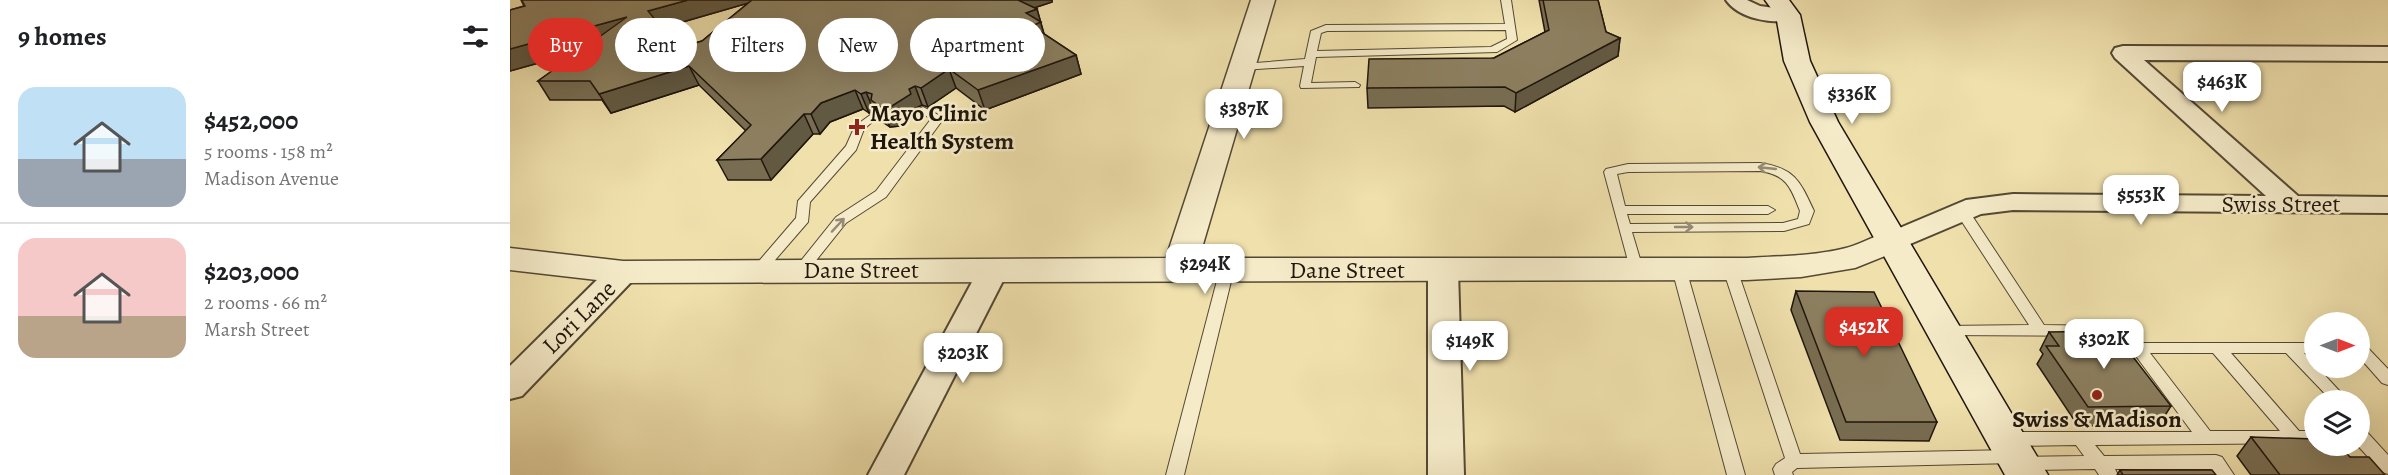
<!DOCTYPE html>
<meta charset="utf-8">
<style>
:root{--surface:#fff;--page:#f2f2f2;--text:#202124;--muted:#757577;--line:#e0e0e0;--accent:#d93025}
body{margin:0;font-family:Alegreya,serif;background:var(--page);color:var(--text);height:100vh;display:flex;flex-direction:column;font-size:22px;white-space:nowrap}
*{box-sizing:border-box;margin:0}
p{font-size:20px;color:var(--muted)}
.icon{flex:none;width:33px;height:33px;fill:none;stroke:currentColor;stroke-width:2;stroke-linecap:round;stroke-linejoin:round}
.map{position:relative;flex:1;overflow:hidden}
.panel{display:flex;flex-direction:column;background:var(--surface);width:510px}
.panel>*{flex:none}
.guide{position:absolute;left:18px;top:18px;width:570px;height:54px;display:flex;gap:12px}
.needle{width:39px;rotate:90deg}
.buttons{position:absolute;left:1794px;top:312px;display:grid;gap:12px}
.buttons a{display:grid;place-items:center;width:66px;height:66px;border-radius:50%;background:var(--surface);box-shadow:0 6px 24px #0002;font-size:30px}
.price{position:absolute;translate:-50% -51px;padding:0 14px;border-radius:12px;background:#fff;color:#222;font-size:20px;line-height:39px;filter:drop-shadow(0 2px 3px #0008)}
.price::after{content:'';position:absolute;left:50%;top:36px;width:18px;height:14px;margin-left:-9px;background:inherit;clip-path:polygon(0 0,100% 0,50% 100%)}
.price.current{background:var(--accent);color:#fff}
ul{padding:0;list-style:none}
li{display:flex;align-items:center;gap:18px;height:150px;padding:0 18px}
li+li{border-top:2px solid var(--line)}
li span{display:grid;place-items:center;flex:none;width:168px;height:120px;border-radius:18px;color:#555}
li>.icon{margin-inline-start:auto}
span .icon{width:72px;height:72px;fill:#fffc;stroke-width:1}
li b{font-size:26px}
h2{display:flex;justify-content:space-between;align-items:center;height:72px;padding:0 18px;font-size:26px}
.pill{padding:0 21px;border-radius:27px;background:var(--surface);box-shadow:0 6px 24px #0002;font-size:21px;line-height:54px}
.pill.current{background:var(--accent);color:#fff}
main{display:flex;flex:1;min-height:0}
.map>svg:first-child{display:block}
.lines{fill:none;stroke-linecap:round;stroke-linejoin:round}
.service-casing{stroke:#544834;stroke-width:2}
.minor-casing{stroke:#544834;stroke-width:4}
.tertiary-casing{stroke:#544834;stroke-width:3}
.secondary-casing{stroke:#20160c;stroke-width:3}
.service{fill:#f5ebc9;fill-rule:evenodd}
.minor{fill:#f5ebc9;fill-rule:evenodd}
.tertiary{fill:#f5ebc9;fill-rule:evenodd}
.secondary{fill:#f5ebc9;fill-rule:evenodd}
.wall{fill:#786d52;stroke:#20160c;stroke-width:1.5;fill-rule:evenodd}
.shaded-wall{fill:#625942;stroke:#20160c;stroke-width:1.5}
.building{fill:#8c7f5f;stroke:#20160c;stroke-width:1.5}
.oneway{stroke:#958b74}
.poi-dot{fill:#8f2418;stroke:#f5ebc9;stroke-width:2}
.labels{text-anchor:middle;stroke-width:5;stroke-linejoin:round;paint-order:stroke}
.poi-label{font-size:24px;font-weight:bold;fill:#20160c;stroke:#f5ebc9;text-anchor:start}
.street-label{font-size:24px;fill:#20160c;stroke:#f5ebc9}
</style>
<main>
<section class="panel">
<h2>9 homes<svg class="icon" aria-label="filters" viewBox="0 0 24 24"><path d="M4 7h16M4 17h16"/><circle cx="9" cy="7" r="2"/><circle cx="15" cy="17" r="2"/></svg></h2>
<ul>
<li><span style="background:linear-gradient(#bfe0f5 60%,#9aa5b1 0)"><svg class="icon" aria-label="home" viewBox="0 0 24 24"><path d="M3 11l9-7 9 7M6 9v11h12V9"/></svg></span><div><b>$452,000</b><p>5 rooms · 158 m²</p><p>Madison Avenue</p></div></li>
<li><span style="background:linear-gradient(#f6c9c9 65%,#b9a48a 0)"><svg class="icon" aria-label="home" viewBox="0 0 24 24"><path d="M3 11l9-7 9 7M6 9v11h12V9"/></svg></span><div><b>$203,000</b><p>2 rooms · 66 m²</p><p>Marsh Street</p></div></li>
</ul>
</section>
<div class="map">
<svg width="1878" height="475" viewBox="0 0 1878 475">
<rect width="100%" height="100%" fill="#efe0ac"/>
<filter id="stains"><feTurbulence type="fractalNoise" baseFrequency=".00333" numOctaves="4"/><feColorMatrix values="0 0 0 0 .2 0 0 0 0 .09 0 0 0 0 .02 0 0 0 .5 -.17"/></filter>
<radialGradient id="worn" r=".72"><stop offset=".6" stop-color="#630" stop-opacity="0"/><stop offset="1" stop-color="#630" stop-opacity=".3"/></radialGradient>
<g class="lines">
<defs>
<g id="service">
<path d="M 991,0 L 1001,0 L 1007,40 L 987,52 L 806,57 L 801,83 L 845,82 L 850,85 L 849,87 L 791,88 L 790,86 L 794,66 L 733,70 L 728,67 L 733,64 L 795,59 L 801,31 L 816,25 L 995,24 ZM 996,30 L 997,39 L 981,47 L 807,51 L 811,33 L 817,31 Z"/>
<path d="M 413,107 L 434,118 L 376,197 L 336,223 L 296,273 L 286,273 L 284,270 L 286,267 L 326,217 L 366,191 L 421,119 L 407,110 Z"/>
<path d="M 363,113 L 369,116 L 354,129 L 346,150 L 300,202 L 298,222 L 253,274 L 243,274 L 241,271 L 243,268 L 286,218 L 288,201 L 336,146 L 345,126 Z"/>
<path d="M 1250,163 C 1285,168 1290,181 1304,211 L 1299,224 L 1274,231 L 1122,232 L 1133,269 L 1126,273 L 1121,272 L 1094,172 L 1096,169 L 1118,164 ZM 1250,171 C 1277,175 1281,188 1290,211 L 1288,219 L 1273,223 L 1120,224 L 1117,214 L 1258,214 L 1265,210 L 1258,206 L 1115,206 L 1107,174 L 1118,172 Z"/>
<path d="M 1452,207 L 1457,208 L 1534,325 L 1596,326 L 1630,343 L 1804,343 L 1804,353 L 1794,353 L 1804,364 L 1804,368 L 1808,368 L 1836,398 L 1835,400 L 1821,400 L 1776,353 L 1721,353 L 1789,431 L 1804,431 L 1804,443 L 1585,445 L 1594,456 L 1706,455 L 1712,457 L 1724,475 L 1705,475 L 1701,469 L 1605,469 L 1608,475 L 1589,475 L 1585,469 L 1514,470 L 1508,468 L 1505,463 L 1287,468 L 1282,472 L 1283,475 L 1265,475 L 1263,469 L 1266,464 L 1275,458 L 1213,269 L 1220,265 L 1227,269 L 1290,454 L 1504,450 L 1510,452 L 1512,457 L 1574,456 L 1566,445 L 1498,446 L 1492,444 L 1490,439 L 1492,434 L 1498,432 L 1682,432 L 1623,352 L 1593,336 L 1430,335 L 1427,331 L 1430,327 L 1435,326 L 1519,325 L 1445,211 ZM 1640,353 L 1703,353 L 1770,431 L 1700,431 Z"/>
<path d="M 717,265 L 724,269 L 674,475 L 656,475 L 710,269 Z"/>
<path d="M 1169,265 L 1176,269 L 1235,475 L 1217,475 L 1162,269 Z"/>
<path d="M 1850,344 L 1855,345 L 1878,369 L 1878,385 L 1872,383 L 1850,358 Z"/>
<path d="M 1850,430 L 1856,431 L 1878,455 L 1878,474 L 1872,472 L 1848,446 Z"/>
</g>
<g id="minor">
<path d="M 1216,0 L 1237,0 L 1250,6 L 1285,11 L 1288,15 L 1285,19 C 1264,25 1229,19 1216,0 Z"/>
<path d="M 1613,46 L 1878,47 L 1878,61 L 1634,60 L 1788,196 L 1878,197 L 1878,213 L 1503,210 L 1471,214 L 1393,247 L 1383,250 L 1373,247 L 1369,241 L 1373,235 L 1456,200 L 1503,194 L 1756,196 L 1605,58 L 1602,53 L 1605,48 Z"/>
<path d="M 484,260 L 494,262 L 499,269 L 394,475 L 358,475 L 469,269 L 474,262 Z"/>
<path d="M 933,260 L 943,263 L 948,270 L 954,475 L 918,475 L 918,270 L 923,263 Z"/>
<path d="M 113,262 L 124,265 L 128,272 L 124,279 L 12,396 L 0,399 L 0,366 L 102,265 Z"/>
</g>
<path id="tertiary" d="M 741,0 L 765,0 L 689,258 L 1237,258 C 1270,256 1304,256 1336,248 C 1357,243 1372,228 1395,234 L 1400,241 L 1395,248 L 1345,268 L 1291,277 L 1237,280 L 113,283 L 0,270 L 0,248 L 113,261 L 656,258 Z"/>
<path id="secondary" d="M 1255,0 L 1279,0 L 1290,15 L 1300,61 L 1328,122 L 1538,475 L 1495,475 L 1300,122 L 1274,61 L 1266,15 Z"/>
</defs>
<use href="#service" class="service-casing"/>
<use href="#minor" class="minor-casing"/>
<use href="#tertiary" class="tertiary-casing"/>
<use href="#secondary" class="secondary-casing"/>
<use href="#service" class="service"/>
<use href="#minor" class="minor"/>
<use href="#tertiary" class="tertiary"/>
<use href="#secondary" class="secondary"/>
</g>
<g class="wall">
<path d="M 11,0 L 542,0 L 542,2 L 524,8 L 527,9 L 534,34 L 566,55 L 571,74 L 475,110 L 446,88 L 418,107 L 412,105 L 406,108 L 408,113 L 390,126 L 380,127 L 368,119 L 365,112 L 364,111 L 359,113 L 353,109 L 320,122 L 310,134 L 303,134 L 261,180 L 218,180 L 207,160 L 236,131 L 189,85 L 101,113 L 92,100 L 40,100 L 28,81 L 69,52 L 0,71 L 0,10 L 14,6 ZM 238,3 L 192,41 L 168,48 L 152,28 Z"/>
<path d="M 1029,0 L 1088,0 L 1096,32 L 1110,38 L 1108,56 L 1005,112 L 994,106 L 858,108 L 857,88 L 984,58 L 1035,32 Z"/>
<path d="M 1286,291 L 1427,422 L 1419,441 L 1330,440 L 1281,310 Z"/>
<path d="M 1539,332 L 1661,406 L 1649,425 L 1568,426 L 1527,364 L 1533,354 L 1530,350 Z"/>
<path d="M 1741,437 L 1840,457 L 1875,475 L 1741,475 L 1727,456 Z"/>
<path d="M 1610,470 L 1706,475 L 1607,475 Z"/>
</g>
<g class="shaded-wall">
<path d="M 178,0 L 249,0 L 148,29 L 138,11 Z"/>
<path d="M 501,0 L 542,0 L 542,2 L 505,14 Z"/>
<path d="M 527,9 L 536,41 L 527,44 L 516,13 Z"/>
<path d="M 117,17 L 127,35 L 0,71 L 0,49 Z"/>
<path d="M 1110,38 L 1108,56 L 1005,112 L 1006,93 Z"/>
<path d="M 566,55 L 571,74 L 475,110 L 468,90 Z"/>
<path d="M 179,66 L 189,85 L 101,113 L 89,94 Z"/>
<path d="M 439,69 L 446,88 L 418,107 L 411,88 Z"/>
<path d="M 405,86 L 412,105 L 406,108 L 408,113 L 390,126 L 380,127 L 372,108 L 399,89 Z"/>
<path d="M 345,90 L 353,109 L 320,122 L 310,134 L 301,114 L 311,103 Z"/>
<path d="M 356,92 L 364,111 L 359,113 L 351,94 Z"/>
<path d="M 294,114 L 303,134 L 261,180 L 251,159 Z"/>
</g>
<g class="building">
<path d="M 13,0 L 178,0 L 138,11 L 168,48 L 192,41 L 242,0 L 508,0 L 527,9 L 516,13 L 531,22 L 522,26 L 566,55 L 468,90 L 439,69 L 411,88 L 405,86 L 399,89 L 401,94 L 382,106 L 372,108 L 361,100 L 362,94 L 356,92 L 351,94 L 345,90 L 311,103 L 301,114 L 294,114 L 251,159 L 207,160 L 241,125 L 179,66 L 89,94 L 80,81 L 28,81 L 117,17 L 0,49 L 0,10 L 15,6 L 12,1 Z"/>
<path d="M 1033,0 L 1088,0 L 1096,32 L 1110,38 L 1006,93 L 995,87 L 857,88 L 859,59 L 984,58 L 1039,30 Z"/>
<path d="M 1286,291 L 1364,292 L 1427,422 L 1336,422 Z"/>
<path d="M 1603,331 L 1661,406 L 1578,407 L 1536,346 L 1549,346 L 1539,332 Z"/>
<path d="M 1741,437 L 1804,439 L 1804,446 L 1830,446 L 1840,457 L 1859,457 L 1875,475 L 1770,475 Z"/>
<path d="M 1610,470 L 1702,470 L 1706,475 L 1613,475 Z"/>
</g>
<defs><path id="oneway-shaft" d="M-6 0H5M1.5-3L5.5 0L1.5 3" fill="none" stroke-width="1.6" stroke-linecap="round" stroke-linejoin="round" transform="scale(1.5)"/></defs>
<g class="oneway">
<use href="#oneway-shaft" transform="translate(1257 168) rotate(-174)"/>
<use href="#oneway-shaft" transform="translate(328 225) rotate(-47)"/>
<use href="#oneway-shaft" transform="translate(1174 227)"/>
</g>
<g class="poi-dot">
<path d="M344 118h6v6h6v6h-6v6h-6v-6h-6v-6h6z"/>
<circle cx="1587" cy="395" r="6"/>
</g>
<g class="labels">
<g class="poi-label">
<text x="360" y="121">Mayo Clinic<tspan x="360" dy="28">Health System</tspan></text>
<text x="1587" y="427" text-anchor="middle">Swiss &amp; Madison</text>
</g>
<g class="street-label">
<text x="1771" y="212">Swiss Street</text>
<text x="351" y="278">Dane Street</text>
<text x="837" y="278">Dane Street</text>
<text transform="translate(69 317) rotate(-45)" y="8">Lori Lane</text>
</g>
</g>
<rect width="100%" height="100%" filter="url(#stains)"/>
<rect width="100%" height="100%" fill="url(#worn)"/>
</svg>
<div class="buttons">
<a><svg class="needle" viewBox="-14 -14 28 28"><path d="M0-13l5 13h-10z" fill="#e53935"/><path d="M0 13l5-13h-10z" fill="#757577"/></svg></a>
<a><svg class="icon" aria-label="layers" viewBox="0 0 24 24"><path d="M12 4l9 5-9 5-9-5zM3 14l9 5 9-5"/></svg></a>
</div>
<b class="price" style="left:1712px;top:113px">$463K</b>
<b class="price" style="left:1342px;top:125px">$336K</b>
<b class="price" style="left:734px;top:140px">$387K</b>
<b class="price" style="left:1631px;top:226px">$553K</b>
<b class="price" style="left:695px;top:295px">$294K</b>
<b class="price current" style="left:1354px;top:358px">$452K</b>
<b class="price" style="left:1594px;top:370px">$302K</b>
<b class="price" style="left:960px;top:372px">$149K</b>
<b class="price" style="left:453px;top:384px">$203K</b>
<div class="guide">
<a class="pill current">Buy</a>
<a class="pill">Rent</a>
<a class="pill">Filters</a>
<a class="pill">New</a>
<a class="pill">Apartment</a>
</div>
</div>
</main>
